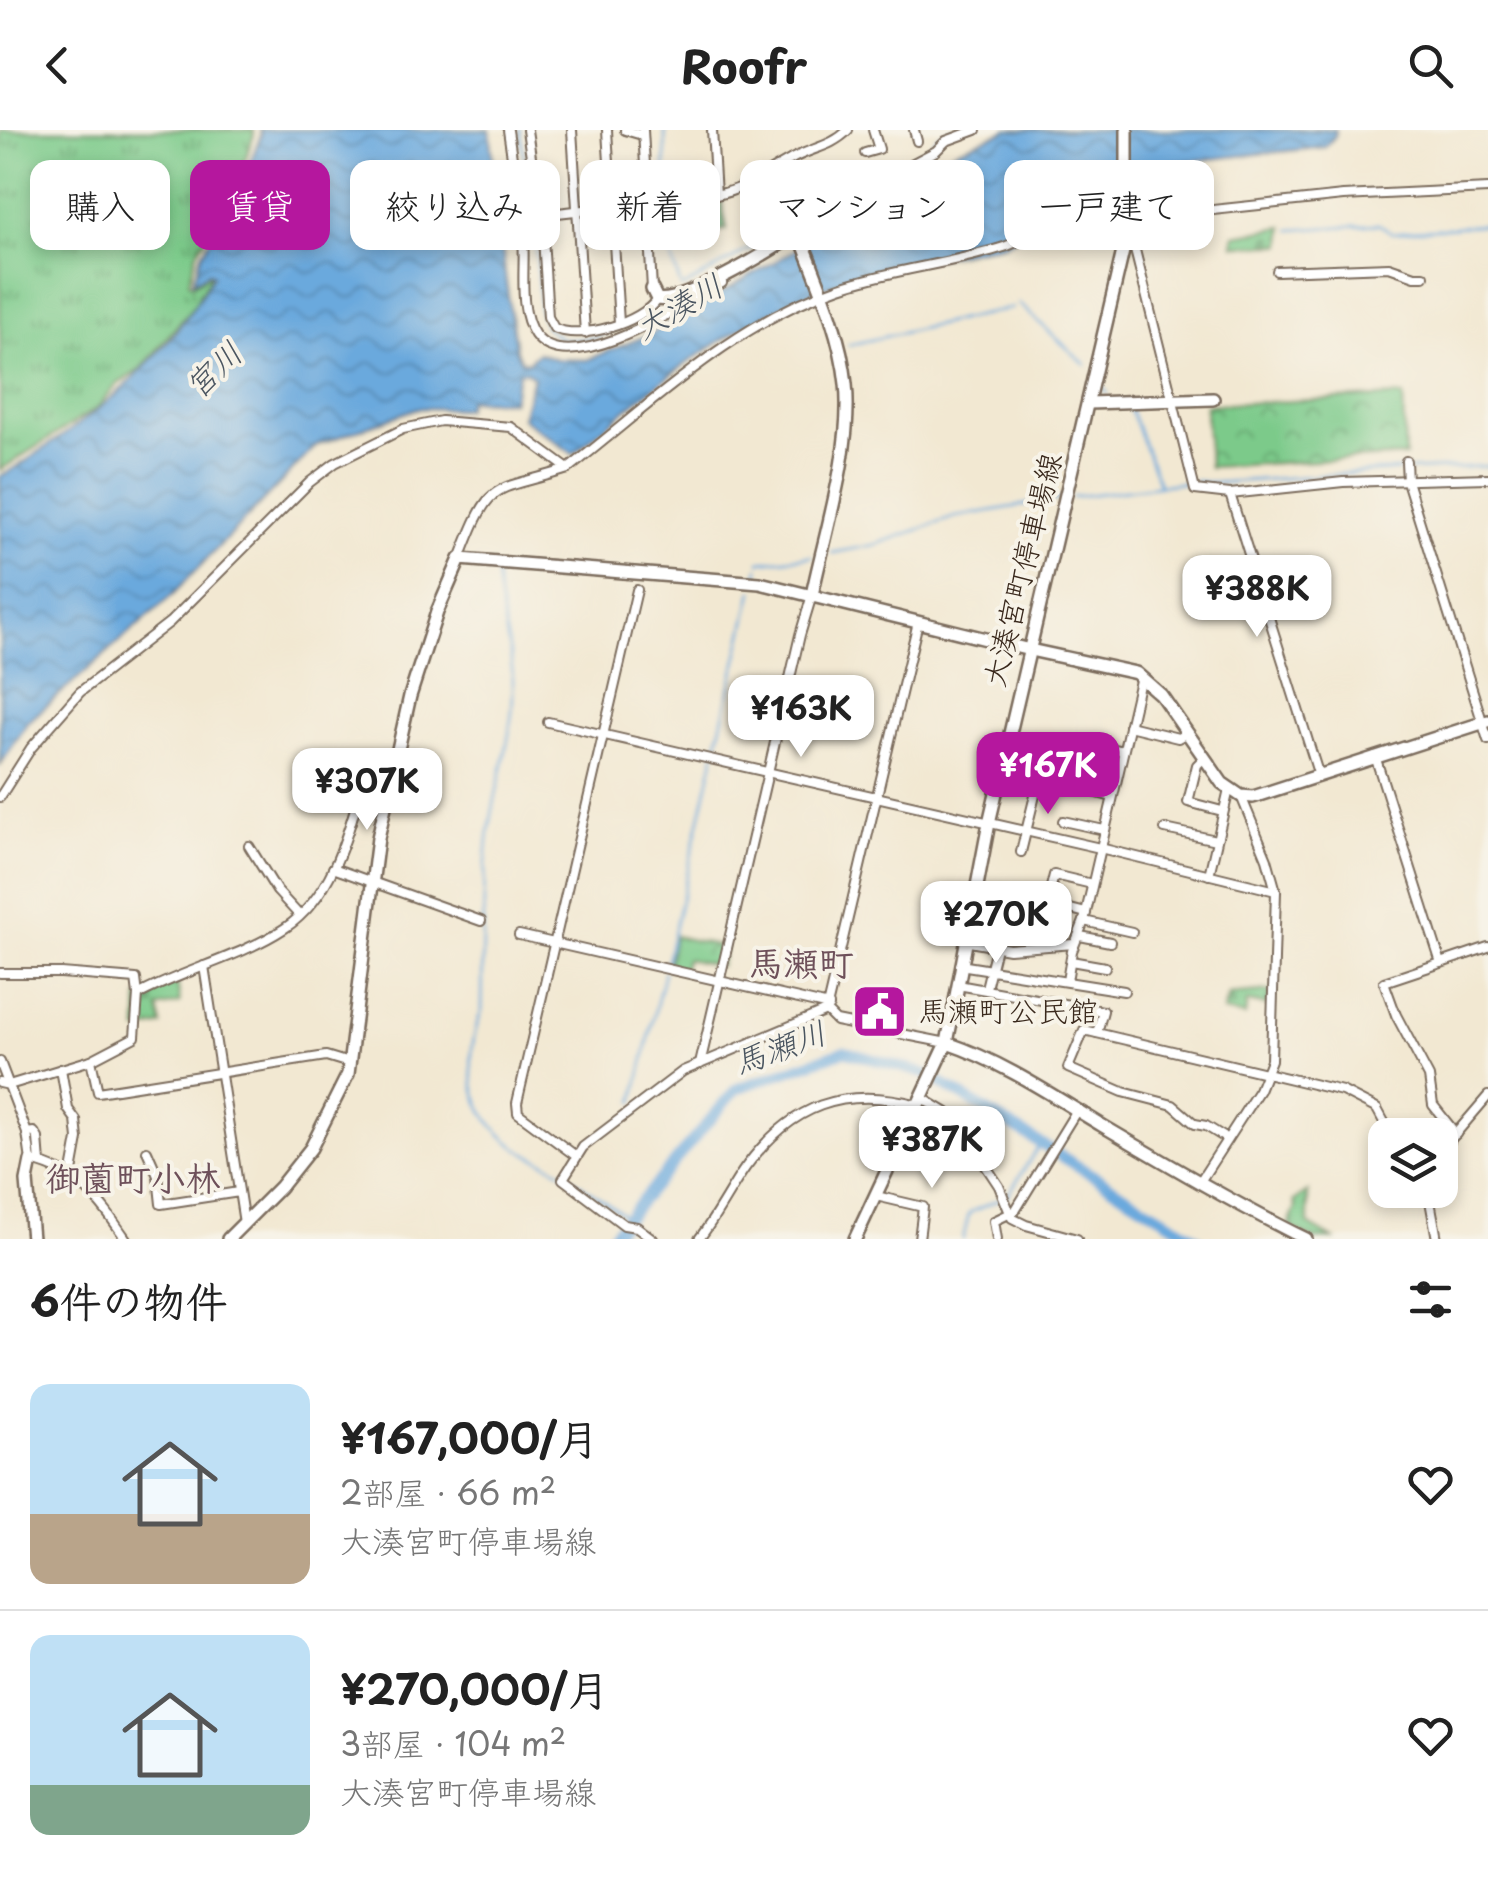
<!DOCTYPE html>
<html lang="ja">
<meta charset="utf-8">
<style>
:root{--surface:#fff;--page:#f2f2f2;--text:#222;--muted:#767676;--line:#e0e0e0;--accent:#b5179e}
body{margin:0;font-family:"Playpen Sans","Klee One",sans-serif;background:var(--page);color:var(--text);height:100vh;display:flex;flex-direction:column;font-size:38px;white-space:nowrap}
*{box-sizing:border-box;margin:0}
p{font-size:32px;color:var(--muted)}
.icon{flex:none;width:55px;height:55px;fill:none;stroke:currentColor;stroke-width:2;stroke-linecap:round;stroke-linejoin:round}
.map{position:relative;height:1109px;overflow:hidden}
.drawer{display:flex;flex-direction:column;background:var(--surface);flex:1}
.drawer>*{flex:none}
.guide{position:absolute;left:30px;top:30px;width:1430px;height:90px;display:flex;gap:20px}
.controls{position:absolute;left:1368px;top:988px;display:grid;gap:20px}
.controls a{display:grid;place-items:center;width:90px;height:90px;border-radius:20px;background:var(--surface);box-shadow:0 5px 15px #0003;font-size:50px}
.price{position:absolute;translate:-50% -85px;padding:0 22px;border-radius:20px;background:#fff;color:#222;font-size:32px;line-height:65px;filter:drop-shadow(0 2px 5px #0008)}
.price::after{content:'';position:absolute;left:50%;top:60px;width:30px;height:22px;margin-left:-15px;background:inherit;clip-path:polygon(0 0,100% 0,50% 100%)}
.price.current{background:var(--accent);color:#fff}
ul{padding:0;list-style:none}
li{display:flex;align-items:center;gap:30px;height:250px;padding:0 30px}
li+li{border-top:2px solid var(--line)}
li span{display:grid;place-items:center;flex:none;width:280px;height:200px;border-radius:20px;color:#555}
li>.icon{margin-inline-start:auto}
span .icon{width:120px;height:120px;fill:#fffc;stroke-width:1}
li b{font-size:42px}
h2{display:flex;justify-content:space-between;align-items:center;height:120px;padding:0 30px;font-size:42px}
.pill{padding:0 35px;border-radius:20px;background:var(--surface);box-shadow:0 5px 15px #0003;font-size:35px;line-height:90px}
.pill.current{background:var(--accent);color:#fff}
header{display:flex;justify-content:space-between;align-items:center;height:130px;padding:0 30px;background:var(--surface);font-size:45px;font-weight:700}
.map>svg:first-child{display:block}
.grass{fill:url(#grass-tufts);stroke:#5b7a54;stroke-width:2.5}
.forest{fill:url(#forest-firs);stroke:#506c4a;stroke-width:2.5}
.cemetery{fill:url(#cemetery-stones);stroke:#5b7a54;stroke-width:2.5}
.park{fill:url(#park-crowns);stroke:#5b7a54;stroke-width:2.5}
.water{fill:url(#water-waves);stroke:#526a7e;stroke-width:2.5}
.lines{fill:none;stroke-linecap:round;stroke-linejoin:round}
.stream{stroke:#6aa9dd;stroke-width:2.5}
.river{stroke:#6aa9dd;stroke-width:11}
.street-casing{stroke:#7b6c5d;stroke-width:12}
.secondary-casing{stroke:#7b6c5d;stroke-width:16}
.street{stroke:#fff;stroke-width:8}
.secondary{stroke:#fff;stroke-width:11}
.labels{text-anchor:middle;stroke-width:8;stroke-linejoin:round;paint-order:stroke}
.street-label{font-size:30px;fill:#3b2a1e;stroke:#f7f3e8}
.poi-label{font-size:30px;fill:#3b2a1e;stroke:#f7f3e8;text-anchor:start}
.water-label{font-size:32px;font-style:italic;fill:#4b5661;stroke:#f7f3e8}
.quarter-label{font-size:35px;font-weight:bold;fill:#6e505a;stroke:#f7f3e8}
</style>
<header><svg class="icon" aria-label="back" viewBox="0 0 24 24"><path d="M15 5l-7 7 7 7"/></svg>Roofr<svg class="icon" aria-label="search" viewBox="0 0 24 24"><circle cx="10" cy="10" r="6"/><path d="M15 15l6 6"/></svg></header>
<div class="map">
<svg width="1488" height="1109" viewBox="0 0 1488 1109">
<defs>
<pattern id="grass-tufts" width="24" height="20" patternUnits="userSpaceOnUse" patternTransform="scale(2.5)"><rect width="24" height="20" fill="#7bca8a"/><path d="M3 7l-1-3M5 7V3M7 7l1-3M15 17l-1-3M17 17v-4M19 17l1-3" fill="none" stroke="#66a470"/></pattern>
<pattern id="forest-firs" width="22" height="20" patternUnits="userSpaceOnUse" patternTransform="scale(2.5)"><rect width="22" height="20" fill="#64ae76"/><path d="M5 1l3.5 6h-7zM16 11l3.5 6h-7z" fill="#548e60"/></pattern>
<pattern id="cemetery-stones" width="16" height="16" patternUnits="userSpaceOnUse" patternTransform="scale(2.5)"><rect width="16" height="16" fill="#7bca8a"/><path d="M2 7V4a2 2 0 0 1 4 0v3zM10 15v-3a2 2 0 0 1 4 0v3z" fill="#66a470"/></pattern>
<pattern id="park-crowns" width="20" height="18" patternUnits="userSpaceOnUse" patternTransform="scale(2.5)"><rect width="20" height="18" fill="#7bca8a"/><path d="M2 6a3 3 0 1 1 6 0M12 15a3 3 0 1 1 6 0" fill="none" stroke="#66a470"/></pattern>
<pattern id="water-waves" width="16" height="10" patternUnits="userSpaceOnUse" patternTransform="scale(2.5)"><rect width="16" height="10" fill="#6aa9dd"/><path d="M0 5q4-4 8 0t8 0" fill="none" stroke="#588ab3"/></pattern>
</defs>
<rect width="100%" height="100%" fill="#f7f3e8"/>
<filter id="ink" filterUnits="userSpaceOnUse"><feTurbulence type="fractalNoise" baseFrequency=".01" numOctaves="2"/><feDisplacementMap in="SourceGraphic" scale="20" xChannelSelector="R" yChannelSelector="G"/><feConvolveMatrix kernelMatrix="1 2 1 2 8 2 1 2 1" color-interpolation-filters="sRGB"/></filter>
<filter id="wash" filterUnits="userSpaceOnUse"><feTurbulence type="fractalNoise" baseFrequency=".0048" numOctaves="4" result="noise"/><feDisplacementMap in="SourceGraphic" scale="40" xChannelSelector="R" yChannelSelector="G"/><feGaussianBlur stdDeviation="2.25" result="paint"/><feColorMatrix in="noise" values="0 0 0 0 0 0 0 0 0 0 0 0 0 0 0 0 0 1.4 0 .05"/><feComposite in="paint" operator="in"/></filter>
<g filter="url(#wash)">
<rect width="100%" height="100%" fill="#f2e8d2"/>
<path class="grass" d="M 0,0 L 253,0 L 254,5 L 232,66 L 197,122 L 189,152 L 192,155 L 209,145 L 210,147 L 195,174 L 141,239 L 118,254 L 97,278 L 0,340 Z"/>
<path class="forest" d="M 720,66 L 727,99 L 671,115 L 668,75 Z"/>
<g class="cemetery">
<path d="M 1284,97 L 1283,115 L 1234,115 L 1234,105 Z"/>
<path d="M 177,850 L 180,873 L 158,878 L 162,895 L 138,901 L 139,867 Z"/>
<path d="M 1270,861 L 1270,876 L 1247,872 L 1245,886 L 1223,882 L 1228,865 Z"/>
<path d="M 1308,1062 L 1308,1094 L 1333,1109 L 1314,1109 L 1288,1096 L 1296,1078 L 1294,1071 Z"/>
</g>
<g class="park">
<path d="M 1403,266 L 1405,326 L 1209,337 L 1205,275 Z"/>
<path d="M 674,806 L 725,817 L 720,836 L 686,829 L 683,841 L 668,838 Z"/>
</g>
<path class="water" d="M 260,0 L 490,0 L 505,144 L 516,221 L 521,231 L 528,232 L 538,223 L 556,229 L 587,230 L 653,203 L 856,84 L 891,59 L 959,19 L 1008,0 L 1336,0 L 1335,6 L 1325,17 L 1121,38 L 1123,77 L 1029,102 L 1005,113 C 952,126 884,136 834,154 C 736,190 651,256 573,324 L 522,288 L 533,247 L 526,241 L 519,242 L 512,271 L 468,270 L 465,279 L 417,278 L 317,315 L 170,467 L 28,592 L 0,635 L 0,346 C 19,337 36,324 53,312 C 119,268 175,215 213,145 L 209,142 L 193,152 L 201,125 L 237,66 L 261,5 Z"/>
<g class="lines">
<g class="stream">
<path d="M 520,0 L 536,111 L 540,182 L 547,198 L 559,208 L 570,210 L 593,208 L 658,181"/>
<path d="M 665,0 L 666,109 L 681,157"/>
<path d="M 852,56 L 928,18 L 938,6 L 953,0"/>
<path d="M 1291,100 L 1379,94 L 1392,103 L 1488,94"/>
<path d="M 684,157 L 804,87 L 830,78 L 847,58"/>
<path d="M 1018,173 L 1086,235"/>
<path d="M 848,215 L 1012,178"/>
<path d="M 1096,250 L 1107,263"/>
<path d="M 1130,279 L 1159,354"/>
<path d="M 1410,340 L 1488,336"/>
<path d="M 1195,351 L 1214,353 L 1402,340"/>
<path d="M 1072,367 L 1188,352"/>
<path d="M 832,423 L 874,415 L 955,387 L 1059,369"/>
<path d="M 760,432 L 812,426"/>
<path d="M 496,439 C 497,480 514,520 513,560 C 513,615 491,666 487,719 C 482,772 483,827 482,880 C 462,932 469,984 516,1017 C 531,1027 549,1033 564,1043 C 585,1057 606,1072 627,1087"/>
<path d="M 757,446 L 759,438"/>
<path d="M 666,834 L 753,461"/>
<path d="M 634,972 L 664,842"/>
<path d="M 963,1109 L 969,1083 L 1008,1065 L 1041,1012"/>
</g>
<path class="river" d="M 609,1109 L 736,959 L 844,921 L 926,944 L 1198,1109"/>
</g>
</g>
<g filter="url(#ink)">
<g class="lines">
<defs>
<g id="street">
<path d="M 508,0 C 513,35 519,71 523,107 C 526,136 517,179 535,205 C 569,252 687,173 722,153"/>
<path d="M 527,0 L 543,107 L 548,187 L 554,198 C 580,211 642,193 657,169"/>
<path d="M 572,0 L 585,203"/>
<path d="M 607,0 L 619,193"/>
<path d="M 625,0 L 642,5"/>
<path d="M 643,0 L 652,159"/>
<path d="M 712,0 L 716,65 C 746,59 764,44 790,30 C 810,18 832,17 848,0"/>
<path d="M 914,0 L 917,11"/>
<path d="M 865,23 L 879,19 L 873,0"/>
<path d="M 540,85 L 716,65"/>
<path d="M 1129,89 L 1343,66 L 1488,59"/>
<path d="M 1127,104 L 1132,108 L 1195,360 L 1230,364 L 1343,352 L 1488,348"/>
<path d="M 798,106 L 846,76 L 860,61 L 936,21 L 946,11 L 976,0"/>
<path d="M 1277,141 L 1389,137 L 1415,146 L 1424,146"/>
<path d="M 1406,331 L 1407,351 L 1488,610"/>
<path d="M 1230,364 L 1319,646"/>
<path d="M 460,429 C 492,345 491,364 568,339"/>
<path d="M 548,592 L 1100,718 L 1276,761"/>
<path d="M 1129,596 L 1178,608 L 1187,603"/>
<path d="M 1375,626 L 1441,833 L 1384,852 L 1396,885 L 1429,947 L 1433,975 L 1456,1004"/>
<path d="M 1204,628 L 1197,635 L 1188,672 L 1222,681"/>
<path d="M 1000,643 L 1038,653 L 1021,722"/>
<path d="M 0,667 L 31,618 L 80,562 L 170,492 L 310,352 L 335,333 L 403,299 L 441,291 L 511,297 L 568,339 C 655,271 734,193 840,157 C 894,139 951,134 1004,117 C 1014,114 1022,108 1032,104 C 1056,95 1103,83 1128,82"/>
<path d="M 1112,667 L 1079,658 L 1089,613 L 1123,621"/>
<path d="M 1063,691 L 1104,700"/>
<path d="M 1165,699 L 1216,710"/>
<path d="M 249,716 L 277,761 L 299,785"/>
<path d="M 333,738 L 481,791"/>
<path d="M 1209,745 L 1229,659"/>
<path d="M 1086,783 L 1047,773 L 1054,745 L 1092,754"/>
<path d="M 968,790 L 1001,797 L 986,858"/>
<path d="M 1084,791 L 1132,802"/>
<path d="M 519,805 L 829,876"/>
<path d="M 1080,806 L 1110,812"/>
<path d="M 964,811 L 1009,819 L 1074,814"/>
<path d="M 1071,831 L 1105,837"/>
<path d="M 1441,833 L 1488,817"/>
<path d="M 960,835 L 1124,861"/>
<path d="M 204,836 L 244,1093"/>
<path d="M 0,843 L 61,843 L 136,849 L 138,865"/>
<path d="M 1067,851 L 1072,821 L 1084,791 L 1141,546"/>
<path d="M 958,855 L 1103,881 L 1097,903"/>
<path d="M 826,881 L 836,891 L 947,913"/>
<path d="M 91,930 L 98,962 L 326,926 L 349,933"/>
<path d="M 0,932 L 27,1003 L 31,1031 C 80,1043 99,1070 126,1109"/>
<path d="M 700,934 L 800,505 L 812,465"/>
<path d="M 61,939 L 68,979 L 76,990 L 78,1009 L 71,1047"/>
<path d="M 0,953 L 9,955 L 91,930 L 135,907 L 138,865 C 184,840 241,827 285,798 C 333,766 348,703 363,651 L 367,646 L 393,636"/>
<path d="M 922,968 L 967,995 L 970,1012 L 999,1056 L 1012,1088 L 1026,1095 L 1077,1109"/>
<path d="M 27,1003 L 34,1002 L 38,1008 L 40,1033"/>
<path d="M 1227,1009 L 1206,996 L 1195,994 L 1173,975 L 1123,962 L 1068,938 L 1084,900 L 1342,961 L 1377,979 L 1391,1005"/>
<path d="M 147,1021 L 158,1046 L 161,1074 L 239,1062"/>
<path d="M 576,1026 L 518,983 L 517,973 L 637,460"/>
<path d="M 1440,1028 L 1452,1008 L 1488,966"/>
<path d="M 1201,1050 L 1259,960 L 1271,930 L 1276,761 L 1267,729 L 1241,666"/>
<path d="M 1428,1060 L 1437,1109"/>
<path d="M 876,1066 L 923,1077 L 919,1109"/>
<path d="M 653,1109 L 637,1097 L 624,1095 L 563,1049 L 583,1017 L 683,941 L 826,881 L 918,492"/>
<path d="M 699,1109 C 717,1086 729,1061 745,1038 C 791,975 843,955 919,975"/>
<path d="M 997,1109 L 994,1091 L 1015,1081 L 1077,980"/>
</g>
<g id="secondary">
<path d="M 652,159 L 657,169 C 681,175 766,123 790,108 L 801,108 C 819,154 841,205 846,254 C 853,316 825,403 812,465"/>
<path d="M 1089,273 L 1213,269"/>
<path d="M 947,913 C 1003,932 1053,966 1103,996 C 1169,1035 1237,1075 1306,1109"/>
<path d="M 31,1031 L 27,1051 L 32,1109"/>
<path d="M 228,1109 L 280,1057 L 311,1018 L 348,944 L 378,708 L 410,566 L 437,482 L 460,429 L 760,453 L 1030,520 L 1136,543 L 1161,565 L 1222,653 L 1241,666 L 1253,667 L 1488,591"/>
<path d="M 855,1109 L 947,913 L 989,693 L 1127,104 L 1127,0"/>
</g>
</defs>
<use href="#street" class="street-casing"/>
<use href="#secondary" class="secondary-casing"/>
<use href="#street" class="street"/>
<use href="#secondary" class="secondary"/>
</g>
</g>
<defs>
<symbol id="civic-square" viewBox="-11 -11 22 22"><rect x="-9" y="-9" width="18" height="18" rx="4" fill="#b5179e" stroke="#f7f3e8"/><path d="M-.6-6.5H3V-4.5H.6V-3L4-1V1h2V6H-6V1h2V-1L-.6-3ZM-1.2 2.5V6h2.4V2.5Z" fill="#fff"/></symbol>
</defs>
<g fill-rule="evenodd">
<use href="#civic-square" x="848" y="850" width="63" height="63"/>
</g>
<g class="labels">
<g class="street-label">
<text transform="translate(1023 440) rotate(-76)" y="10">大湊宮町停車場線</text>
</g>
<g class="poi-label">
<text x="918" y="892">馬瀬町公民館</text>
</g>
<g class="water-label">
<text transform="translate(679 177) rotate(-30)" y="11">大湊川</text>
<text transform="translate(214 240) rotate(-44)" y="11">宮川</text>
<text transform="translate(780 918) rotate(-20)" y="11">馬瀬川</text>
</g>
<g class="quarter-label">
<text x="801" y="846">馬瀬町</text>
<text x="133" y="1061">御薗町小林</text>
</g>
</g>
</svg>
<div class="controls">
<a><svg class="icon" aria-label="layers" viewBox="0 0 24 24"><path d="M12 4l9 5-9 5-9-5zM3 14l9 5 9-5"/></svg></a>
</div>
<b class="price" style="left:1257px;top:510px">¥388K</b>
<b class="price" style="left:801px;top:630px">¥163K</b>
<b class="price current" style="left:1048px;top:687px">¥167K</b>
<b class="price" style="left:367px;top:703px">¥307K</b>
<b class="price" style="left:996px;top:836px">¥270K</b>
<b class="price" style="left:932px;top:1061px">¥387K</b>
<div class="guide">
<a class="pill">購入</a>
<a class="pill current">賃貸</a>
<a class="pill">絞り込み</a>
<a class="pill">新着</a>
<a class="pill">マンション</a>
<a class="pill">一戸建て</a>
</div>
</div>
<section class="drawer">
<h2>6件の物件<svg class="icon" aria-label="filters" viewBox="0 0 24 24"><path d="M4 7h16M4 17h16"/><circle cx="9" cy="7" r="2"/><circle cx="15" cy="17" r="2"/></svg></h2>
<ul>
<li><span style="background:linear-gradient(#bfe0f5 65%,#b9a48a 0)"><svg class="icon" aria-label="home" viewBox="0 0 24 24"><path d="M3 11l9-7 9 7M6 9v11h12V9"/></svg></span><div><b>¥167,000/月</b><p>2部屋 · 66 m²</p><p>大湊宮町停車場線</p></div><svg class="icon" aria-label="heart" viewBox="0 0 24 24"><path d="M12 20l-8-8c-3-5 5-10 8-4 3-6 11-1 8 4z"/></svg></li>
<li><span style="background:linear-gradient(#bfe0f5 75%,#7fa58c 0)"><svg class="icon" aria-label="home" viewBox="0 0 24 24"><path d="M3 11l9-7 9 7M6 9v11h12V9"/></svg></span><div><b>¥270,000/月</b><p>3部屋 · 104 m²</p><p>大湊宮町停車場線</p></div><svg class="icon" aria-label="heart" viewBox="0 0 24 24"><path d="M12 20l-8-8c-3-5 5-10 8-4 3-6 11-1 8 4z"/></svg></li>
</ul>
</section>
